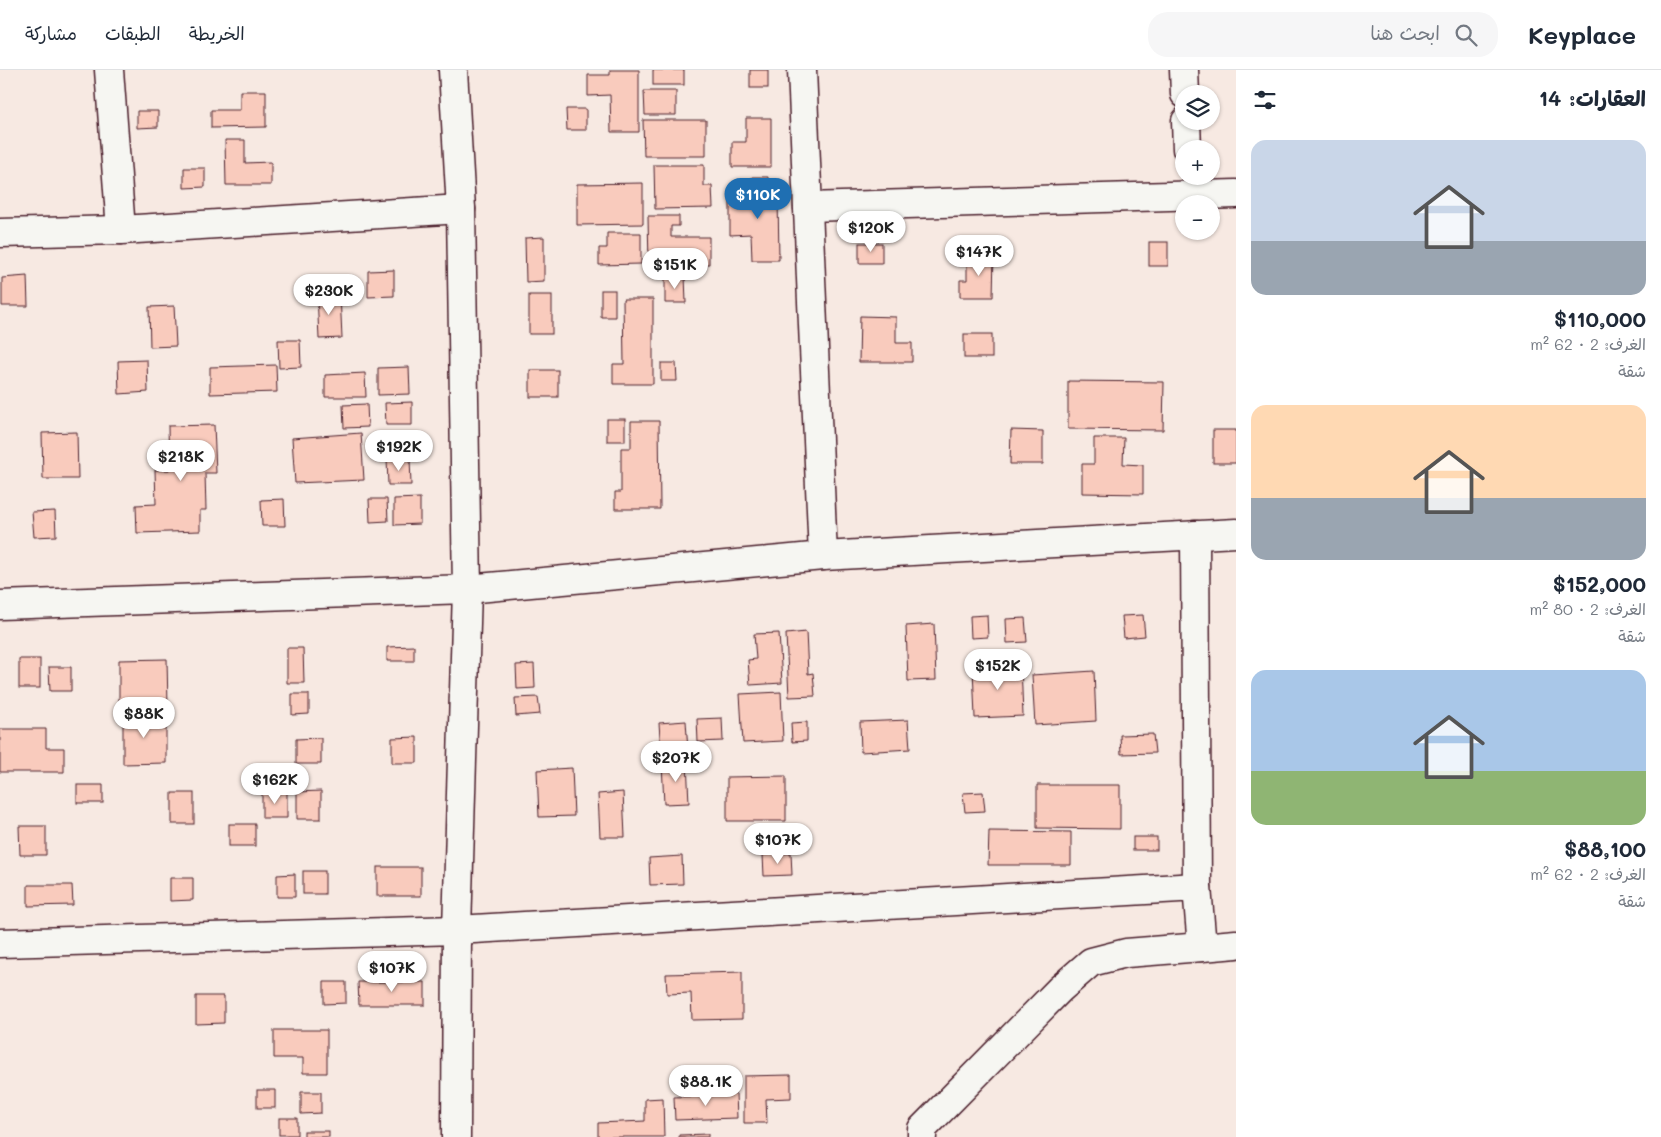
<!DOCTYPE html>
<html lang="ar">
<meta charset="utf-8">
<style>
:root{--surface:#fff;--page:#f6f6f7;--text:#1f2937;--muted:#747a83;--line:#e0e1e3;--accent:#1f6fb2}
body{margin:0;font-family:Mali,"Playpen Sans Arabic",sans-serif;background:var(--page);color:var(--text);direction:rtl;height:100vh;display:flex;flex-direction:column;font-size:19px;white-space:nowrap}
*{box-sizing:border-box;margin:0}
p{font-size:16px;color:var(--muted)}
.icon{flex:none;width:28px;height:28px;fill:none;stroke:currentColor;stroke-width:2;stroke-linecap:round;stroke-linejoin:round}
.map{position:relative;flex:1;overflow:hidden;direction:ltr}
.side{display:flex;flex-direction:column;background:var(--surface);width:425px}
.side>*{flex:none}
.tools{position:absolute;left:1175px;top:15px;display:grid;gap:10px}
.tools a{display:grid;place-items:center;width:45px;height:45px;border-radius:50%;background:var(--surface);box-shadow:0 1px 4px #0004;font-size:25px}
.price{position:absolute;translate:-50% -42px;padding:0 11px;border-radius:18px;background:#fff;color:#222;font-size:16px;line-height:32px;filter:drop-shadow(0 1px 2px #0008)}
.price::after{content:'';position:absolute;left:50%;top:30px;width:15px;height:11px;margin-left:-8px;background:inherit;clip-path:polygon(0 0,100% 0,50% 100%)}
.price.selected{background:var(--accent);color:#fff}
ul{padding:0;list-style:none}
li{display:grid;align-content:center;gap:10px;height:265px;padding:0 15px}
li span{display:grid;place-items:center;height:155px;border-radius:15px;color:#555}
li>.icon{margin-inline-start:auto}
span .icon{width:90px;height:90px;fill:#fffc;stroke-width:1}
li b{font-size:21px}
h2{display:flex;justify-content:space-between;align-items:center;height:60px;padding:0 15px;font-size:21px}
header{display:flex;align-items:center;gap:30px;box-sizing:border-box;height:70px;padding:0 25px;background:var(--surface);border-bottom:1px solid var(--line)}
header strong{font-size:24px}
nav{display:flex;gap:28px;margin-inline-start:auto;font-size:18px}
.search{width:350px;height:45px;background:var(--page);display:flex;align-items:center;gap:12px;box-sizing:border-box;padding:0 18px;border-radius:20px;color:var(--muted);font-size:19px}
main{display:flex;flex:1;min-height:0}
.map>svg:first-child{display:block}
.building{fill:#f9cbbd;stroke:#4a1f2b}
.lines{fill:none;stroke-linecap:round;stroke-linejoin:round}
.minor-casing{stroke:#4a1f2b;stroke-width:31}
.minor{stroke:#f6f6f2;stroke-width:28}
</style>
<header>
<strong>Keyplace</strong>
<div class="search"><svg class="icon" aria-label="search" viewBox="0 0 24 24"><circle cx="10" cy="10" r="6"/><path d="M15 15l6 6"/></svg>ابحث هنا</div>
<nav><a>الخريطة</a><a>الطبقات</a><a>مشاركة</a></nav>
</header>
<main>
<section class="side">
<h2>العقارات: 14<svg class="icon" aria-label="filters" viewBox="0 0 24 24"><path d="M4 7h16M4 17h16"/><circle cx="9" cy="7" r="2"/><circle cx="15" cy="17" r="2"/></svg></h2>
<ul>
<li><span style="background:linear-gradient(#c9d6e8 65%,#9aa5b1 0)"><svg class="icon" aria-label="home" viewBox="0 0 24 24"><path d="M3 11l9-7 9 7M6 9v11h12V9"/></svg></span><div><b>$110,000</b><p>الغرف: 2 · 62 m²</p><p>شقة</p></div></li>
<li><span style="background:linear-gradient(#ffd9b3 60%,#9aa5b1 0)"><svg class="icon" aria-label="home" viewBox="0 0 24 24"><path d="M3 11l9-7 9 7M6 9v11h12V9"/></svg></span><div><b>$152,000</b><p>الغرف: 2 · 80 m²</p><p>شقة</p></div></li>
<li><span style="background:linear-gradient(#a9c7e8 65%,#8fb573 0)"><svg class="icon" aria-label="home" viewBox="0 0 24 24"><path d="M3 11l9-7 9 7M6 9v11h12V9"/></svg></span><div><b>$88,100</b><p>الغرف: 2 · 62 m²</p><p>شقة</p></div></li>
</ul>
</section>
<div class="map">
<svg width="1236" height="1067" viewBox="0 0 1236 1067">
<rect width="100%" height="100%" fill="#f7e9e2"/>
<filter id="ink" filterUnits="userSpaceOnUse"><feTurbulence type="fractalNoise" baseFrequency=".02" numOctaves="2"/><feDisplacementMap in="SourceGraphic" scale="10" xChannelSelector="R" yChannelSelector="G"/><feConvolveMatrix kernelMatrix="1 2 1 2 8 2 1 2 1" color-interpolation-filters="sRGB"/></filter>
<g filter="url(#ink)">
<g class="building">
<path d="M 610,0 L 639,0 L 639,62 L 611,62 L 610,25 L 588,26 L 588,5 L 610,5 Z"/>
<rect x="653" y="0" width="31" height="15"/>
<rect x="750" y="0" width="18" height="18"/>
<path d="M 240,21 L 266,21 L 266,57 L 211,58 L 211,40 L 240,40 Z"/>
<path d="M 644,21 L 676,21 L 676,45 L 645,45 Z"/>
<path d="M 566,39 L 586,39 L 586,60 L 567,60 Z"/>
<path d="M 137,41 L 158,41 L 158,57 L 137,58 Z"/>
<path d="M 746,48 L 771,48 L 771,97 L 732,97 L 732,72 L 746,72 Z"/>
<path d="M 643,50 L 706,50 L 706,86 L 644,86 Z"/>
<path d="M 225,70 L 245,70 L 245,93 L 271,92 L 271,115 L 226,115 Z"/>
<path d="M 654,95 L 704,95 L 704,116 L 712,116 L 713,138 L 655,139 Z"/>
<path d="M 184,98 L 205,98 L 205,117 L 184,118 Z"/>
<path d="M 752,107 L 768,107 L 768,127 L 778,127 L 779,190 L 752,190 L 751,164 L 730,165 L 730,128 L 752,128 Z"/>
<path d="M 643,113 L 643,154 L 577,155 L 577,114 Z"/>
<path d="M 648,146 L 679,146 L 679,156 L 671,156 L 671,167 L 709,167 L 709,194 L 649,195 Z"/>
<path d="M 607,163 L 641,163 L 641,194 L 599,195 L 599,178 L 607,178 Z"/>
<path d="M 544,167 L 544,211 L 526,212 L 525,168 Z"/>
<rect x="1149" y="172" width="19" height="24"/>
<rect x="859" y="173" width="23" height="20"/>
<path d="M 967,184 L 994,184 L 993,227 L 960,227 L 960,210 L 967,210 Z"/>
<path d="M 394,200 L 394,226 L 368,227 L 368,201 Z"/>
<path d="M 27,206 L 28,236 L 2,236 L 2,208 Z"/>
<path d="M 665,206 L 685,206 L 686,233 L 665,233 Z"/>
<rect x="601" y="220" width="14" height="27"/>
<path d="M 317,223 L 340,223 L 342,268 L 319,269 Z"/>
<rect x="529" y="225" width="23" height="39"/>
<path d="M 623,229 L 653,229 L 653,314 L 613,314 L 613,294 L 624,294 Z"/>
<path d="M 174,236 L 176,276 L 150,277 L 149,237 Z"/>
<path d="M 860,246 L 896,247 L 896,273 L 912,273 L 912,292 L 859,292 Z"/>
<rect x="964" y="264" width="28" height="24"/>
<path d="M 278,270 L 300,270 L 301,297 L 279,298 Z"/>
<path d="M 147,290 L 148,322 L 119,324 L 118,291 Z"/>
<path d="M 661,293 L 676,293 L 677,311 L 661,311 Z"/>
<path d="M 276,295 L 277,322 L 210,324 L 210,297 Z"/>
<path d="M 409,297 L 410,324 L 378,325 L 378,298 Z"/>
<rect x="530" y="300" width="28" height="27"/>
<path d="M 365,303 L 366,327 L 325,327 L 325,305 Z"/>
<path d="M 1068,311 L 1164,312 L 1163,360 L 1068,359 Z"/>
<path d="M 412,332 L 412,355 L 386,355 L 385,333 Z"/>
<path d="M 367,334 L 368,357 L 344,358 L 343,335 Z"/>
<rect x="607" y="349" width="18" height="22"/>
<path d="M 631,351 L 659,351 L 660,439 L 615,439 L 615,422 L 621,422 L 621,378 L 631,378 Z"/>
<path d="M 214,355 L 216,403 L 205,403 L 206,440 L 200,440 L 200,461 L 137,463 L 136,435 L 156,434 L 155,400 L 169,400 L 168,356 Z"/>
<path d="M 1011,360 L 1043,361 L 1043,394 L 1010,394 Z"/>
<rect x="1213" y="360" width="23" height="33"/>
<path d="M 77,362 L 78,409 L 43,409 L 42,363 Z"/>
<path d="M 361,363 L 364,410 L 295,413 L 292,368 Z"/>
<path d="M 1094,368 L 1124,368 L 1123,394 L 1143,395 L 1143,424 L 1082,423 L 1082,394 L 1094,394 Z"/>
<path d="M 410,388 L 411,415 L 388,415 L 387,389 Z"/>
<path d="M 420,428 L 420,454 L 394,455 L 394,429 Z"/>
<path d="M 284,429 L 285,456 L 262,456 L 261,430 Z"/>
<path d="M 369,429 L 387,429 L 388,451 L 370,452 Z"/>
<path d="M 55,441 L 56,466 L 34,467 L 32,442 Z"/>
<path d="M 987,545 L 988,567 L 971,568 L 970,546 Z"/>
<path d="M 1143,545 L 1145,566 L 1124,568 L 1122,546 Z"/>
<path d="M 1025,548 L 1027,572 L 1007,573 L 1006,549 Z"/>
<path d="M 934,554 L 936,610 L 908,611 L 906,556 Z"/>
<path d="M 806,562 L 808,604 L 813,603 L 815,626 L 789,627 L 786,564 Z"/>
<path d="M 779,563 L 782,613 L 750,615 L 748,590 L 756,589 L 754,564 Z"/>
<path d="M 414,576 L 414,591 L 387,591 L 387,577 Z"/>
<path d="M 287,578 L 303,578 L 304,613 L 287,613 Z"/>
<rect x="19" y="589" width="21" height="29"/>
<path d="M 167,589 L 168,637 L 119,637 L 119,590 Z"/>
<path d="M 534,594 L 535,618 L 517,619 L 516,595 Z"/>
<path d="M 1021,594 L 1023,646 L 975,648 L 973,597 Z"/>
<path d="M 49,597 L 71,597 L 71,621 L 50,621 Z"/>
<path d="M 1094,601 L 1096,651 L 1035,655 L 1032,605 Z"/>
<path d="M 781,622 L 783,671 L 743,673 L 740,624 Z"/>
<path d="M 292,624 L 309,624 L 309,644 L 292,645 Z"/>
<path d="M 538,627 L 540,644 L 516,646 L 515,628 Z"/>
<path d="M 123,644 L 166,644 L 166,693 L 123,694 Z"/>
<path d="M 722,648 L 723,671 L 698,672 L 697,649 Z"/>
<path d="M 908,650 L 910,679 L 861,682 L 860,652 Z"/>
<path d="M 686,651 L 688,681 L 661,682 L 659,653 Z"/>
<path d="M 807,652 L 807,671 L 792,672 L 791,653 Z"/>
<path d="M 0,659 L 46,659 L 46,678 L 64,678 L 64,702 L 0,702 Z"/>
<path d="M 1153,664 L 1155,683 L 1121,684 L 1120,665 Z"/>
<path d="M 417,667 L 417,693 L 392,693 L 392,668 Z"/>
<path d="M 321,668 L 321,694 L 296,694 L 296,669 Z"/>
<path d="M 687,692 L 689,733 L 664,734 L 662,693 Z"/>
<path d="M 572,698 L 574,746 L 539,747 L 537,700 Z"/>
<path d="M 786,706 L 786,751 L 727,751 L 727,707 Z"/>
<rect x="77" y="715" width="26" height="18"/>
<path d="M 1037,715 L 1120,715 L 1120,759 L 1037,758 Z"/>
<path d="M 287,721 L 287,748 L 262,748 L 262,722 Z"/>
<path d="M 321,721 L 321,749 L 297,749 L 297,722 Z"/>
<path d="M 623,722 L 625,767 L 600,767 L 598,724 Z"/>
<path d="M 983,722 L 985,741 L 965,742 L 963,723 Z"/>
<rect x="172" y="723" width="22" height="31"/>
<rect x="229" y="754" width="26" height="22"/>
<path d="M 19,756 L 46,756 L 46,785 L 20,785 Z"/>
<path d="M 989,761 L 1071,762 L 1071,795 L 988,795 Z"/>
<rect x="1133" y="767" width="24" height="13"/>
<path d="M 791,783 L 792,805 L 764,806 L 763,785 Z"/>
<path d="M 682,786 L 683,814 L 650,815 L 649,788 Z"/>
<rect x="377" y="797" width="44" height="29"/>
<rect x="303" y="801" width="22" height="23"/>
<path d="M 295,804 L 295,827 L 277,827 L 277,805 Z"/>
<path d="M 170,808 L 193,808 L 193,830 L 170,831 Z"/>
<path d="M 28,815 L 72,815 L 73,835 L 28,836 Z"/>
<path d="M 742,902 L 742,949 L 692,950 L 691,923 L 667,924 L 666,904 Z"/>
<path d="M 324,912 L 346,912 L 346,933 L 324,934 Z"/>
<path d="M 358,912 L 425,912 L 425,935 L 359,935 Z"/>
<path d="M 196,926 L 224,926 L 224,953 L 196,954 Z"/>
<path d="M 274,960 L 327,960 L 327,1003 L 303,1003 L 303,988 L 274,988 Z"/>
<path d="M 791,1005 L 791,1028 L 766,1029 L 767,1053 L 744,1053 L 744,1006 Z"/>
<rect x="257" y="1020" width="18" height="18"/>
<path d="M 301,1022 L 321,1022 L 321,1043 L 301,1044 Z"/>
<path d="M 736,1024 L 737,1048 L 675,1050 L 674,1027 Z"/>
<path d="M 663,1028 L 664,1067 L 598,1067 L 598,1053 L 645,1051 L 645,1029 Z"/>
<rect x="279" y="1048" width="18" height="17"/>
<rect x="304" y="1061" width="25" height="6"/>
<path d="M 708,1064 L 708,1067 L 679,1067 L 679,1065 Z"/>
</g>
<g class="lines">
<defs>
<g id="minor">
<path d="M 109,0 L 121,160"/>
<path d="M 453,0 L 461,139 L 467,519 L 457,860 L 456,1067"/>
<path d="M 802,0 L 823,486"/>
<path d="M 1184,0 L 1185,24"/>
<path d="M 1186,51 L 1187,79"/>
<path d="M 808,137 L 1236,124"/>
<path d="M 0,163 L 121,160 L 461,139"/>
<path d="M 0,535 L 467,519 L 823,486 L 1236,463"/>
<path d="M 0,873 L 457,860 L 1197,817"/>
<path d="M 1202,877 L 1236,874"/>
<path d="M 922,1067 L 922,1059 L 1060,919 L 1091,892 L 1126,883 L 1202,877 L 1197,817 L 1195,465"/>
</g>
</defs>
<use href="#minor" class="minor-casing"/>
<use href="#minor" class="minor"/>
</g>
</g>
</svg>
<div class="tools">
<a><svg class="icon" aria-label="layers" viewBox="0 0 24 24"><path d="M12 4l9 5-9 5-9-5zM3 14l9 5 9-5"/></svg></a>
<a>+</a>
<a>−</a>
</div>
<b class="price selected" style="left:758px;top:150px">$110K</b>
<b class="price" style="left:871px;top:183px">$120K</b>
<b class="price" style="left:979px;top:207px">$147K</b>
<b class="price" style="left:675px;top:220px">$151K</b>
<b class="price" style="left:329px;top:246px">$230K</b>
<b class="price" style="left:399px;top:402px">$192K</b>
<b class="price" style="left:181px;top:412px">$218K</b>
<b class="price" style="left:998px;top:621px">$152K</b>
<b class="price" style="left:144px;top:669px">$88K</b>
<b class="price" style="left:676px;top:713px">$207K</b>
<b class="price" style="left:275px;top:735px">$162K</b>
<b class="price" style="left:778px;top:795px">$107K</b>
<b class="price" style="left:392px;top:923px">$107K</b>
<b class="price" style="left:706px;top:1037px">$88.1K</b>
</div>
</main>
